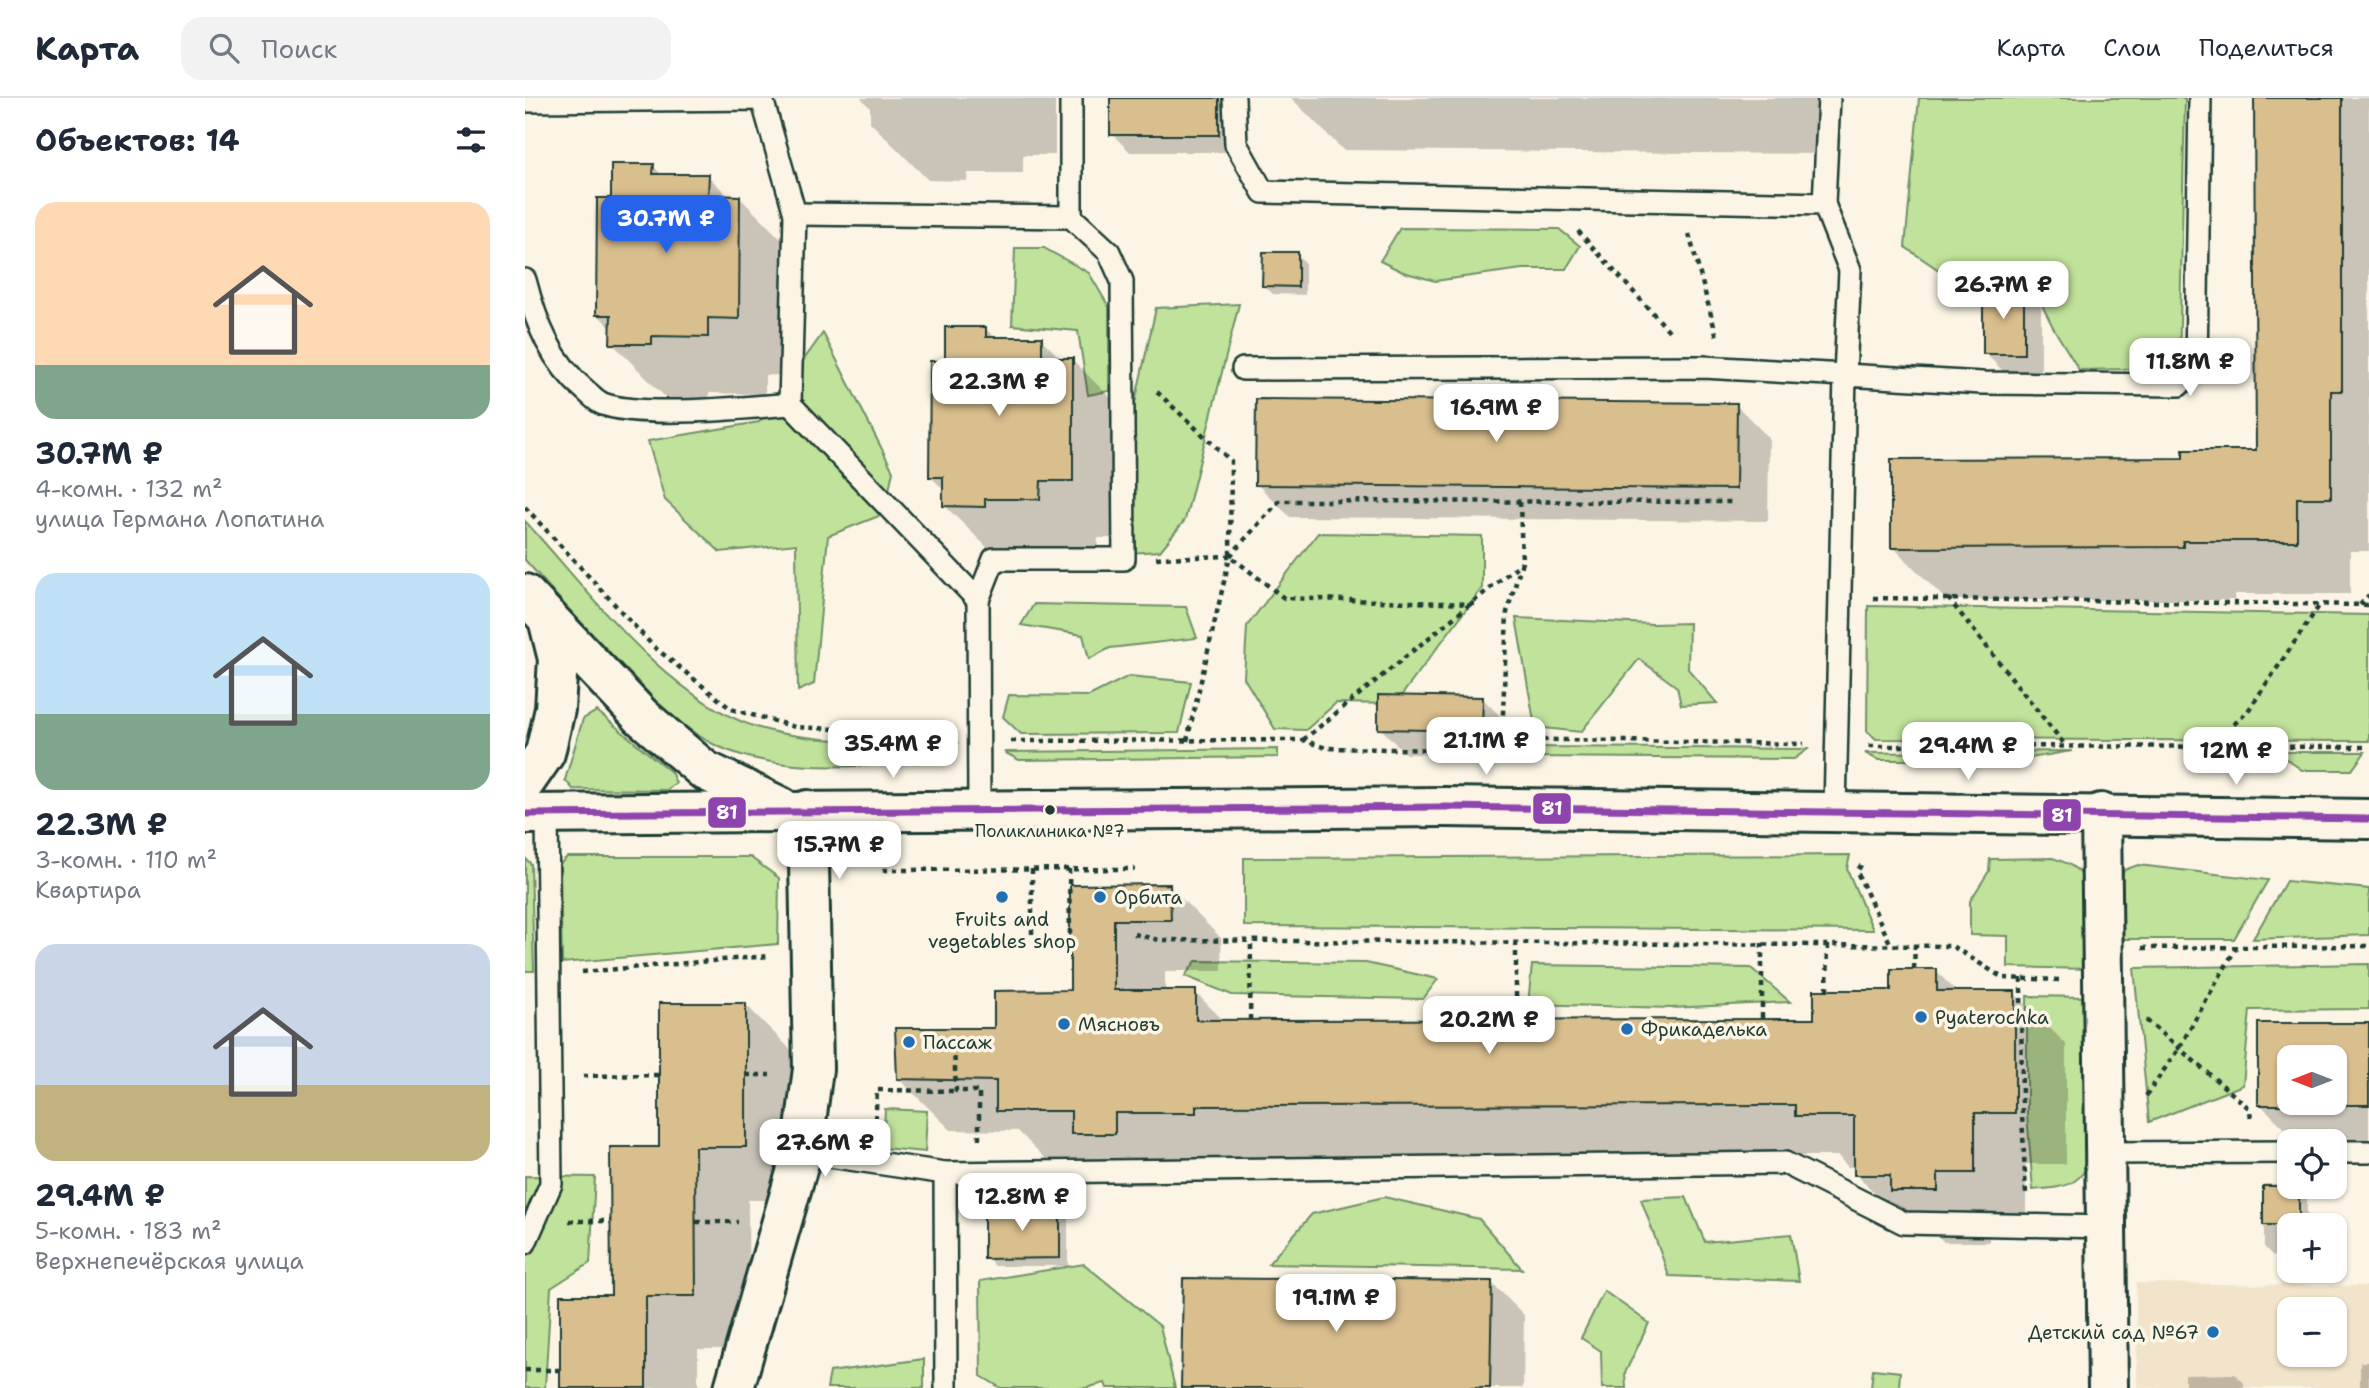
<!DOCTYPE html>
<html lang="ru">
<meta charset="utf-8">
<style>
:root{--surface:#fff;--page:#f2f2f3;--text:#1f2937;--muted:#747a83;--line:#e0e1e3;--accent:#2563eb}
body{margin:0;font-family:"Shantell Sans",sans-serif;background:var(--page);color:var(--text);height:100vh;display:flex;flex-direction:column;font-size:26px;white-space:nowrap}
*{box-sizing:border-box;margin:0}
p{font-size:23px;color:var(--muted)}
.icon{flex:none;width:38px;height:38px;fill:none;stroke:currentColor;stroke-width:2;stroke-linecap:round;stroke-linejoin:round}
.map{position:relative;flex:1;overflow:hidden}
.drawer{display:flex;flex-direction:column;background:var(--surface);width:525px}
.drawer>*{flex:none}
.needle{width:46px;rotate:270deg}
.tools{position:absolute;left:1752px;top:947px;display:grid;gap:14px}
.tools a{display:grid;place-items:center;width:70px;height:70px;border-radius:14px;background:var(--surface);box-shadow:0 2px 5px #0004;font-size:35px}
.price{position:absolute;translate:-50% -60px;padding:0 16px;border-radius:14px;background:#fff;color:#222;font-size:23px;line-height:46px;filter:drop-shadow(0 2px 4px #0008)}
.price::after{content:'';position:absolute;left:50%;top:42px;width:21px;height:16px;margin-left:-10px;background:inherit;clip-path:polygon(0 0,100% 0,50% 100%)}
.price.current{background:var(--accent);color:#fff}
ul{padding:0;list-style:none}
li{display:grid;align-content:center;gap:14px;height:371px;padding:0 35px}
li span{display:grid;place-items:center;height:217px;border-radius:21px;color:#555}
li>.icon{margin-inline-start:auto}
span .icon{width:126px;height:126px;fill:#fffc;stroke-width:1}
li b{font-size:30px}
h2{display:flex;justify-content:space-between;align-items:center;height:84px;padding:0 35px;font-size:30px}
header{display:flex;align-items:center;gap:42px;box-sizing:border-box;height:98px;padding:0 35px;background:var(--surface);border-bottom:2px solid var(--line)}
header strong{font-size:33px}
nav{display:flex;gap:38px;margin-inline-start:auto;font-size:24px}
.search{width:490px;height:63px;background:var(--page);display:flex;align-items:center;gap:18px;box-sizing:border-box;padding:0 24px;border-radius:21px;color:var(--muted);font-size:26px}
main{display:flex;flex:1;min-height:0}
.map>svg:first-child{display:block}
.built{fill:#f2e4cb;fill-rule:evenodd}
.green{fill:#c1e29b;stroke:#709068;stroke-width:2}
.shadow{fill:#0003;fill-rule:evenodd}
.building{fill:#d9be8e;stroke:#1f3d34;stroke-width:2;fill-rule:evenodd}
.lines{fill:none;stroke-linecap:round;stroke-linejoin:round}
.service-casing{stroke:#1f3d34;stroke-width:26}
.minor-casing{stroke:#1f3d34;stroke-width:44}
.tertiary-casing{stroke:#1f3d34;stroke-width:44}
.path{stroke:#1f3d34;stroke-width:4.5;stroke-dasharray:5 5;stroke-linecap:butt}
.service{stroke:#fcf5e5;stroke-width:21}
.minor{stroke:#fcf5e5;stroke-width:38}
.tertiary{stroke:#fcf5e5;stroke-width:38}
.bus-1-casing{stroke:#fcf5e5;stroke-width:12}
.bus-1{stroke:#8e44ad;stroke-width:7}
.bus-dot{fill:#1f3d34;stroke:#fcf5e5;stroke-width:2.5}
.poi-dot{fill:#1f6fb2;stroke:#fcf5e5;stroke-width:2.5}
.labels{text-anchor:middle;stroke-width:7;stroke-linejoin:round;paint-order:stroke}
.bus-label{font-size:17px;fill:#1f3d34;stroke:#fcf5e5}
.poi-label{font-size:19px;fill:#1f3d34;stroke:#fcf5e5;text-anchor:start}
.line-badge{stroke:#fcf5e5;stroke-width:2.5}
.badge-label{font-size:19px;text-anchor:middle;font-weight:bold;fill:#fff}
</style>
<header>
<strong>Карта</strong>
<div class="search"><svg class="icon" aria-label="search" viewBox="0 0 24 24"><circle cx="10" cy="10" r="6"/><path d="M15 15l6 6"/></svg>Поиск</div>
<nav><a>Карта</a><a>Слои</a><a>Поделиться</a></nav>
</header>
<main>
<section class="drawer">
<h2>Объектов: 14<svg class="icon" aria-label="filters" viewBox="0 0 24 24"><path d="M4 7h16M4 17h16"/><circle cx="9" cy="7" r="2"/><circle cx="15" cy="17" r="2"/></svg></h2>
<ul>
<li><span style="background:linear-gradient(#ffd9b3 75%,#7fa58c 0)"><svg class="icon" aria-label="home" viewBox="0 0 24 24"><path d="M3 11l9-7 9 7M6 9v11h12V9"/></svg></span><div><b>30.7M ₽</b><p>4-комн. · 132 m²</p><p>улица Германа Лопатина</p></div></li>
<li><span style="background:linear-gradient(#bfe0f5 65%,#7fa58c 0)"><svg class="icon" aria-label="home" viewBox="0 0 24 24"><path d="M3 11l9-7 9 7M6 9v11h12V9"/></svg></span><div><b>22.3M ₽</b><p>3-комн. · 110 m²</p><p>Квартира</p></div></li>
<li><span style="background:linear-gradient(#c9d6e8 65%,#c2b280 0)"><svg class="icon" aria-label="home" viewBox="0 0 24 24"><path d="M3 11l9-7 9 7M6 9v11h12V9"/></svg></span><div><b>29.4M ₽</b><p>5-комн. · 183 m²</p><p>Верхнепечёрская улица</p></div></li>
</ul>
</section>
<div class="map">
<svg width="1844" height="1290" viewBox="0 0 1844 1290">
<rect width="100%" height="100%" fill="#fcf5e5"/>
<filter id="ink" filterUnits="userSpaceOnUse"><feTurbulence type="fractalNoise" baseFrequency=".0143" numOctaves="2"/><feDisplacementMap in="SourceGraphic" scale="14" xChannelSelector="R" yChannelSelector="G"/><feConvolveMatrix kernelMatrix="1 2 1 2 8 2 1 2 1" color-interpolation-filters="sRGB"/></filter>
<g filter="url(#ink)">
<path class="built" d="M 1611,1185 L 1844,1188 L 1844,1290 L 1612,1290 ZM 1764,1211 L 1810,1211 L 1810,1256 L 1764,1256 Z"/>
<g class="green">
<path d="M 1394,0 L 1660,0 L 1654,270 L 1554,272 L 1529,231 L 1504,181 L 1427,181 L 1380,149 Z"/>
<path d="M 875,130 L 1034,131 L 1055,148 L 1041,171 L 997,171 L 910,183 L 878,174 L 855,163 Z"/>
<path d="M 490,150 L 519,150 L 564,175 L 584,209 L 584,293 L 563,297 L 553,233 L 487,227 Z"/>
<path d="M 714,206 L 660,422 L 635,453 L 604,455 L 607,318 L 631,210 Z"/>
<path d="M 298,235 L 368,373 L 359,416 L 303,438 L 289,586 L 273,593 L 271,446 L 195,454 L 140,402 L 123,343 L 234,324 Z"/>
<path d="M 0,423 C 63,492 141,600 231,629 C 289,647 371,643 432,645 L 417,663 C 344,667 258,679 190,647 C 126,616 49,515 0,462 Z"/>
<path d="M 793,435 L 957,438 L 957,490 L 870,606 L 811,605 L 781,632 L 750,631 L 719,580 L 722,528 Z"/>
<path d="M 509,506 L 661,509 L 672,540 L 585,550 L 564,561 L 558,537 L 496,527 Z"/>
<path d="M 1343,508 L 1844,517 L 1844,643 L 1351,641 L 1342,633 Z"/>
<path d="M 991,520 L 1128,526 L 1164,525 L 1163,571 L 1192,605 L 1156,607 L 1152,589 L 1114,561 L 1056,634 L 1010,629 Z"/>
<path d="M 604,578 L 666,584 L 654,635 L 496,636 L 478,619 L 484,597 L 564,598 Z"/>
<path d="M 72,613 L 146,674 L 151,685 L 142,692 L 48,691 L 40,682 L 58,621 Z"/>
<path d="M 1003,649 L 1283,651 L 1269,661 L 998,659 Z"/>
<path d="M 753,651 L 753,659 L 494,662 L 479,654 Z"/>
<path d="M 1547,653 L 1493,662 L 1353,662 L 1340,655 Z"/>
<path d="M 1751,654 L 1840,654 L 1827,672 L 1777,672 Z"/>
<path d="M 1325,757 L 1322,771 L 1348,832 L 719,828 L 719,760 Z"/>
<path d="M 42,759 L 225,759 L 254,780 L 253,846 L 37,865 L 35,766 Z"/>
<path d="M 0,760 L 6,766 L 9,873 L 0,873 Z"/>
<path d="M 1528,760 C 1539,764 1549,767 1557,777 C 1570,795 1565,848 1565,871 L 1483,869 L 1483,838 L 1445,837 L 1445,803 L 1464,773 L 1465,761 Z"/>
<path d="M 1613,767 L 1743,782 L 1709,841 L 1596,841 L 1595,786 L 1599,772 Z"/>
<path d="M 1761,783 L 1844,791 L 1844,837 L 1728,841 Z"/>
<path d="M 671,863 L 841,865 L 913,881 L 898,901 L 707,897 L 660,878 Z"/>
<path d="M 1844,866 L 1844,911 L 1725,912 L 1718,987 L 1624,1024 L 1609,870 Z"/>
<path d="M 1007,867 L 1226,870 L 1265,904 L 1147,910 L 1003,906 Z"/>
<path d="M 1502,898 L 1565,899 L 1567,1058 C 1555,1090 1538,1089 1508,1092 L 1502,1016 Z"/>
<path d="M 360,1011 L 402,1013 L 400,1054 L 358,1050 Z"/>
<path d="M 0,1078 L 70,1079 L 65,1165 L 26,1190 L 20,1290 L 0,1290 Z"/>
<path d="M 859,1099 L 954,1121 L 997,1171 L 743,1166 L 787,1116 Z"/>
<path d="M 1161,1099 L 1180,1144 L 1266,1136 L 1274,1183 L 1144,1178 L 1116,1101 Z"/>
<path d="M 559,1166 L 635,1228 L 650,1290 L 582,1290 L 580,1285 L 560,1290 L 476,1290 L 456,1278 L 455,1183 Z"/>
<path d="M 1079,1193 L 1124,1225 L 1100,1275 L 1101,1290 L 1077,1290 L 1076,1253 L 1056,1240 Z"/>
<path d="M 399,1261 L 399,1290 L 302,1290 L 305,1274 Z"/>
<path d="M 1348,1271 L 1375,1274 L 1374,1290 L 1346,1290 Z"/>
</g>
<g class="shadow">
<path d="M 336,0 L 530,0 L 530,57 L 498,57 L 498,75 L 443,75 L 442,83 L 403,82 L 345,24 L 345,10 Z"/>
<path d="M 766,0 L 1302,0 L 1301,56 L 818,52 Z"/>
<path d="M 1731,0 L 1844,0 L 1844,453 L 1825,453 L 1825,496 L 1710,496 L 1710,502 L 1421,502 L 1368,449 L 1660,362 L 1732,353 Z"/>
<path d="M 694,1 L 711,19 L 711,54 L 605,54 L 587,36 Z"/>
<path d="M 128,68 L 138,78 L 183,78 L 204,99 L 214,99 L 272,157 L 271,278 L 240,277 L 240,296 L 184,295 L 184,303 L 144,303 L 87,245 L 87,231 L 72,216 L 88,102 Z"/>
<path d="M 772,156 L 780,165 L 780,197 L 748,196 L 739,188 Z"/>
<path d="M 1498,192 L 1516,209 L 1516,273 L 1478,273 L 1460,255 Z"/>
<path d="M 461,231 L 471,241 L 516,241 L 537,262 L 548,262 L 605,320 L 605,440 L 573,440 L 572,458 L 478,465 L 420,408 L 420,393 L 406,379 L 422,265 Z"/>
<path d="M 1211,307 L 1244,340 L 1243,423 L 765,419 L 732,386 Z"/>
<path d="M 957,600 L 983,626 L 983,658 L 881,656 L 855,630 Z"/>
<path d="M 644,788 L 696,840 L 697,873 L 640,873 L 640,894 L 670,894 L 699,923 L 1291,923 L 1368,894 L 1411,873 L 1433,895 L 1489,895 L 1541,946 L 1541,1066 L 1501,1066 L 1501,1126 L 1464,1126 L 1464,1144 L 1419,1144 L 1402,1128 L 1382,1128 L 1331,1076 L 1331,1069 L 1323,1069 L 1313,1058 L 722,1059 L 722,1066 L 641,1066 L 641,1087 L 600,1087 L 577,1064 L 524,1064 L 493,1033 L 426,1032 L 374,981 L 547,894 L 547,789 Z"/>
<path d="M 221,907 L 274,960 L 274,1102 L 223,1102 L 224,1251 L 173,1251 L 173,1290 L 37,1290 L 87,1199 L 136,1051 Z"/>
<path d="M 1844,926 L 1844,1059 L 1810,1059 L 1810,1043 L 1772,1043 L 1735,1006 L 1735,927 ZM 1764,959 L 1810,959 L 1810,1004 L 1764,1004 Z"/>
<path d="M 1739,1086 L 1775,1088 L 1782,1095 L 1782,1127 L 1764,1127 L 1764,1158 L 1748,1158 L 1739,1149 Z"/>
<path d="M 535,1110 L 543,1119 L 543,1168 L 470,1168 L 461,1160 Z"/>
<path d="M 966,1184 L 999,1217 L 998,1290 L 658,1290 Z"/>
<rect x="1835" y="1264" width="9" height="26"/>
<path d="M 1710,1276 L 1719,1285 L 1719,1290 L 1660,1290 L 1660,1277 Z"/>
</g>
<g class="building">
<rect x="585" y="0" width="109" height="37"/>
<path d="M 1729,0 L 1817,0 L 1817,293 L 1806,293 L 1806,400 L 1772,400 L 1772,443 L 1658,443 L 1658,449 L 1366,450 L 1366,361 L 1658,360 L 1658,352 L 1731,352 Z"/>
<path d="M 86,66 L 129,66 L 128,76 L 184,76 L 183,97 L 215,98 L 214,221 L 183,220 L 183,239 L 127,238 L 127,246 L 85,246 L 86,217 L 71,217 L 72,100 L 86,100 Z"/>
<path d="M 738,154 L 773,154 L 773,189 L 737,188 Z"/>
<rect x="1458" y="190" width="41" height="66"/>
<path d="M 420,229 L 461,229 L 461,239 L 517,239 L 517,260 L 548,260 L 548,383 L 516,383 L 515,401 L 460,401 L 460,409 L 418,408 L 418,379 L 404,379 L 405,263 L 420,263 Z"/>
<path d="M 731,301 L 1212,305 L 1211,391 L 730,387 Z"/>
<path d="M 853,597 L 958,599 L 957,633 L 853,631 Z"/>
<path d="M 645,786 L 646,822 L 589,822 L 589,892 L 671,892 L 671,922 L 1289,921 L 1289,892 L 1366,892 L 1366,871 L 1412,871 L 1412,893 L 1490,893 L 1490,1015 L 1450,1015 L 1450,1075 L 1413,1075 L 1413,1093 L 1365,1093 L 1365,1077 L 1329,1077 L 1329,1018 L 1270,1018 L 1270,1007 L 671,1008 L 671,1015 L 590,1015 L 590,1036 L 546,1036 L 546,1013 L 471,1013 L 471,983 L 372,981 L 370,930 L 469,930 L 469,893 L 545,892 L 545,787 Z"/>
<path d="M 134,905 L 221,905 L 221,1049 L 170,1049 L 171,1198 L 121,1198 L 121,1290 L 35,1290 L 35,1197 L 86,1197 L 85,1049 L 134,1049 Z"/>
<path d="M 1733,925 L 1844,925 L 1844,1007 L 1733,1007 ZM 1764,959 L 1810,959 L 1810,1004 L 1764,1004 Z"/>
<rect x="1738" y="1088" width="36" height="39"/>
<path d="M 459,1109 L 535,1109 L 535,1160 L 459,1161 Z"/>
<path d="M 658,1180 L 967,1183 L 965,1290 L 656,1290 Z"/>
</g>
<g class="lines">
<defs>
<g id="service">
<path d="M 709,0 L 711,46 L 738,94 L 1299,106 L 1325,172 L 1320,277 L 1178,269 L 718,271"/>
<path d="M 0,3 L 237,1 L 270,116 L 265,306 L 453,502 L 454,711"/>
<path d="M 1299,106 L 1304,0"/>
<path d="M 270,116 L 546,119 L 584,154 L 597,183 L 599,461 L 469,461 L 453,502"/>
<path d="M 546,119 L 546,0"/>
<path d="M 0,182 C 11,225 26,264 61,293 C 66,297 71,303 78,306 C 116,320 222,310 265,306"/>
<path d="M 1310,712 L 1320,277 L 1457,285 L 1654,287 L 1671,268 L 1675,0"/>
<path d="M 277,1054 L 420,1075 L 1260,1065 L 1379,1125 L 1582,1129"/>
<path d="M 1810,1054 L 1844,1054"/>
<path d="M 1582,1055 L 1764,1054"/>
<path d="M 420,1075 L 421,1290"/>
<path d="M 0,1145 L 26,1086 L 22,715"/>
</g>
<g id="minor">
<path d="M 1576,715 L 1583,1290"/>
<path d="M 209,1290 L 277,1054 L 288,971 L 283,712"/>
</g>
<g id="tertiary">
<path d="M 0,496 L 117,619 L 179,672 L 256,709"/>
<path d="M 0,684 L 20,655 L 30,611 L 33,561 L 23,521"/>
<path d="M 0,716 L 920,709 L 1844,721"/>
</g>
</defs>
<use href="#service" class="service-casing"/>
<use href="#minor" class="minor-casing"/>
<use href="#tertiary" class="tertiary-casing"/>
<g class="path">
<path d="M 1053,133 L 1146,235"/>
<path d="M 1164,136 L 1192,239"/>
<path d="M 632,294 L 706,363 L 705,458 L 759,500 L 949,506"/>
<path d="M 995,404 L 997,464 L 982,514 L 977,641 L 1279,646"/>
<path d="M 0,409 L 128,548 L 206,611 L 270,629 L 422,637"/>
<path d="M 631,460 L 705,458"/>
<path d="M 1348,500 L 1844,507"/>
<path d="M 1423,500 L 1540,647"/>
<path d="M 1835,507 L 1844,497"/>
<path d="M 359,635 L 359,666"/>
<path d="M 778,642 L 996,465"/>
<path d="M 486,643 L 778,642 L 801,650 L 989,653 L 996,643"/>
<path d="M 662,643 L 705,458 L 754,403 L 1209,404"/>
<path d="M 1687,647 L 1723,613 L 1794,508"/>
<path d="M 1344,648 L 1844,649"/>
<path d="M 360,760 L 360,772 L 610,771"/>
<path d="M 1336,767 L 1332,774 L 1365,845"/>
<path d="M 507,771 L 507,837"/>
<path d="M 544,771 L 545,836"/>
<path d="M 609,836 L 634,842 L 1427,848 L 1478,880 L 1536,882"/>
<path d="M 991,844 L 991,921"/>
<path d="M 1237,845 L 1237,921"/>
<path d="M 1617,850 L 1844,848"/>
<path d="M 1389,871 L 1390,846"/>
<path d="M 57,874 L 244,858"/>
<path d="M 1496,880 L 1497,1017 L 1501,1096"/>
<path d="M 1302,892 L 1303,845"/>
<path d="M 725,922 L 726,842"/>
<path d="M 1621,922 L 1725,1011 L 1726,1023"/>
<path d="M 429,949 L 431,993 L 454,993 L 454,1044"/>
<path d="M 221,977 L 245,977"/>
<path d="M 58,978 L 134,977"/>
<path d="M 1621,998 L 1654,950 L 1711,850"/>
<path d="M 350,1031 L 352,992 L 431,993"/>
<path d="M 44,1123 L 85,1123"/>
<path d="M 171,1124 L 213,1124"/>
<path d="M 0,1272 L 35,1272"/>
</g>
<use href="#service" class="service"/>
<use href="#minor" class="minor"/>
<use href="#tertiary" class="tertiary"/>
<defs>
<path id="bus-1" d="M 0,716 L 920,709 L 1844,721"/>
</defs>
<use href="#bus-1" class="bus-1-casing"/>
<use href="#bus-1" class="bus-1"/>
</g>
</g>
<circle class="bus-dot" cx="525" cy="712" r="6"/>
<g class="poi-dot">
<circle cx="477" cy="799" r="7"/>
<circle cx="575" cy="799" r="7"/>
<circle cx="1396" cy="919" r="7"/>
<circle cx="539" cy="926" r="7"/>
<circle cx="1102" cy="931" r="7"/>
<circle cx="384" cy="944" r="7"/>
<circle cx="1688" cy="1234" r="7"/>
</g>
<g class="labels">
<g class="bus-label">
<text x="525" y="739">Поликлиника №7</text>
</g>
<g class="poi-label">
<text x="589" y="806">Орбита</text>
<text x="477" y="828" text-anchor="middle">Fruits and<tspan x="477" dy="22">vegetables shop</tspan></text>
<text x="1410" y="926">Pyaterochka</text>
<text x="553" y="933">Мясновъ</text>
<text x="1116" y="938">Фрикаделька</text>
<text x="398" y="951">Пассаж</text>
<text x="1674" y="1241" text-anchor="end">Детский сад №67</text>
</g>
</g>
<g class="line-badge">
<rect x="1007" y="694" width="40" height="33" rx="7" fill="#8e44ad"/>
<rect x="182" y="698" width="40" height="33" rx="7" fill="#8e44ad"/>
<rect x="1517" y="700" width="40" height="34" rx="7" fill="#8e44ad"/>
</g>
<g class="badge-label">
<text x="1027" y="717">81</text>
<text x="202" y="721">81</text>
<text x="1537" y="724">81</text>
</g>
</svg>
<div class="tools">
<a><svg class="needle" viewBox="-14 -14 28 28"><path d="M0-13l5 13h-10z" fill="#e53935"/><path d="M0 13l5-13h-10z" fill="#747a83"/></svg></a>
<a><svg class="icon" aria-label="locate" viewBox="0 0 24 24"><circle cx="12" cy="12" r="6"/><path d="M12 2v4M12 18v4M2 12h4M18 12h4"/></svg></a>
<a>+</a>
<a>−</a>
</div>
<b class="price current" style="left:141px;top:157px">30.7M ₽</b>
<b class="price" style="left:1478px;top:223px">26.7M ₽</b>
<b class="price" style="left:1665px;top:300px">11.8M ₽</b>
<b class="price" style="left:474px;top:320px">22.3M ₽</b>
<b class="price" style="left:971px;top:346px">16.9M ₽</b>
<b class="price" style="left:961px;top:679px">21.1M ₽</b>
<b class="price" style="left:368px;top:682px">35.4M ₽</b>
<b class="price" style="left:1443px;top:684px">29.4M ₽</b>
<b class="price" style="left:1711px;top:689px">12M ₽</b>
<b class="price" style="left:314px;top:783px">15.7M ₽</b>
<b class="price" style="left:964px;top:958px">20.2M ₽</b>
<b class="price" style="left:300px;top:1081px">27.6M ₽</b>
<b class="price" style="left:497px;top:1135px">12.8M ₽</b>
<b class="price" style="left:811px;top:1236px">19.1M ₽</b>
</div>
</main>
